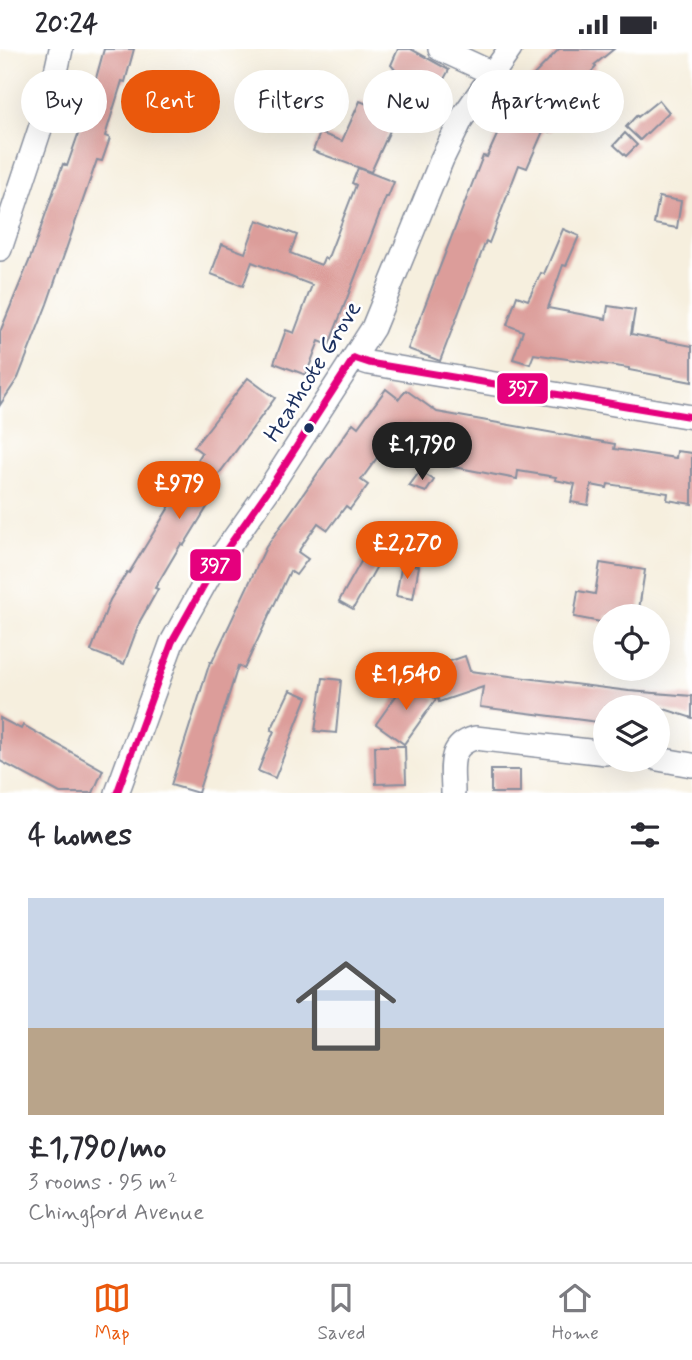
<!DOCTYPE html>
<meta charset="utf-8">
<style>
:root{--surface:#fff;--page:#f2f2f3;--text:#2b2b33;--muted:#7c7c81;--line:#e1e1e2;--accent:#ea580c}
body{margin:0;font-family:Mynerve,sans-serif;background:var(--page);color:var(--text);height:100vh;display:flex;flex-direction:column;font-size:26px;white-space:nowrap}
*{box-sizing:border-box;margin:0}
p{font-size:23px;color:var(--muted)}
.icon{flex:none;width:38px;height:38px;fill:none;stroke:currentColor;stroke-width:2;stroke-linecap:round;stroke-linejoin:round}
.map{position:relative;height:744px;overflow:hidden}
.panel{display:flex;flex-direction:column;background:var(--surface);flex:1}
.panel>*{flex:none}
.guide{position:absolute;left:21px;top:21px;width:651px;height:63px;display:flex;gap:14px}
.buttons{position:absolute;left:593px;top:555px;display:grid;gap:14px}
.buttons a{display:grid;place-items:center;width:77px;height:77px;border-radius:50%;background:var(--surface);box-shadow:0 7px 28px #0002;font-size:35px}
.price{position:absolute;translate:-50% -60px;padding:0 16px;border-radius:24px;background:var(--accent);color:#fff;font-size:23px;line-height:46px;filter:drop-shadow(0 2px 4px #0008)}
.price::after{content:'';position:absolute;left:50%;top:42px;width:21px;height:16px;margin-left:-10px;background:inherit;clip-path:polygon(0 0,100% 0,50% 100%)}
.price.active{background:#222;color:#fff}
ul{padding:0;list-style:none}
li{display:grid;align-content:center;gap:14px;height:371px;padding:0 28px}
li span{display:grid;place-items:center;height:217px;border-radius:0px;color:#555}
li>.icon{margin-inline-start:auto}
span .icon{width:126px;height:126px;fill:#fffc;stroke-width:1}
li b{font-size:30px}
h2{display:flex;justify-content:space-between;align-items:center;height:84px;padding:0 28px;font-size:30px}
.chip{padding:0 24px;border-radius:32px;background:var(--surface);box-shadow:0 7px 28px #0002;font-size:24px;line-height:63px}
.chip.active{background:var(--accent);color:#fff}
.status{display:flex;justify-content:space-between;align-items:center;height:49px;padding:0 35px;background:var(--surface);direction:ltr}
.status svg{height:19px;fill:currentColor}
.tabs{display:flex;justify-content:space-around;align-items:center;height:98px;border-top:2px solid var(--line);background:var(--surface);font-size:19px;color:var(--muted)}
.tabs a{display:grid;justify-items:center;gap:4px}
.tabs .active{color:var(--accent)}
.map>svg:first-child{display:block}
.building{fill:#dc9d9a}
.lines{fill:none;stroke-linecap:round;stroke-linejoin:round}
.street-casing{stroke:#888f9e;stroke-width:26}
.street{stroke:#fff;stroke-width:23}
.bus-1-casing{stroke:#fff;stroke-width:12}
.bus-1{stroke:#e5007d;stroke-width:7}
.bus-dot{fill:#1b2f5e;stroke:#fff;stroke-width:2.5}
.labels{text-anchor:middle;stroke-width:5;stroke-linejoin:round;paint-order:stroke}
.street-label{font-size:24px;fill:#1b2f5e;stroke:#fff}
.line-badge{stroke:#fff;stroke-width:2.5}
.badge-label{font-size:19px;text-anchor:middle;font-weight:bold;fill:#fff}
</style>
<div class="status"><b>20:24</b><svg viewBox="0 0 49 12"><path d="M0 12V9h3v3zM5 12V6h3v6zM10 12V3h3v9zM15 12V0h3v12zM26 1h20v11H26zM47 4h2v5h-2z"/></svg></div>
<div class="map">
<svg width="692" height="744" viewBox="0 0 692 744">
<rect width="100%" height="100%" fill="#fff"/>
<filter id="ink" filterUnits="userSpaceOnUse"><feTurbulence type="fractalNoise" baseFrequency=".0143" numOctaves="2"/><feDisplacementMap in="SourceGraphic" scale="14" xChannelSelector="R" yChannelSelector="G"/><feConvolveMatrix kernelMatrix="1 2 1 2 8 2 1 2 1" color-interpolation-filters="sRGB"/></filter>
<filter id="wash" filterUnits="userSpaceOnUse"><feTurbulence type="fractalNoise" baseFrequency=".00686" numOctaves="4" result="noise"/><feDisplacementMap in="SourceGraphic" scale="28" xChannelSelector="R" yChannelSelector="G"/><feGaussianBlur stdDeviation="1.57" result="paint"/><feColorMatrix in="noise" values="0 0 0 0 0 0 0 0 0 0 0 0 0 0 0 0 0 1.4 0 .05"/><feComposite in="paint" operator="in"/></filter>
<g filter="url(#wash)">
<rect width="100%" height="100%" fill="#f6efde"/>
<g id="blocks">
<g class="building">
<path d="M 104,0 L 134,0 L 125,33 L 122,32 L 105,87 L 110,89 L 102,112 L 97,111 L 47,255 L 18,329 L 0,356 L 0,283 L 30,210 L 63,115 L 67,117 L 82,74 L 79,73 L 91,32 L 95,33 Z"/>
<path d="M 398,0 L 411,0 L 449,21 L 419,75 L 398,64 L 371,123 L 313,102 L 320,84 L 342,92 L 360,52 L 377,59 L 397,23 L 391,16 Z"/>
<path d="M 559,0 L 614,0 L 594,16 L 596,18 L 560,57 L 566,61 L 549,83 L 544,80 L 527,119 L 519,116 L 489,194 L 486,192 L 440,312 L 408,300 L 483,107 L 487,108 L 502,75 L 500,73 L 531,29 Z"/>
<path d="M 659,51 L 669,63 L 640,91 L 626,78 L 637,66 L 638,68 Z"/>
<path d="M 625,84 L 637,96 L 626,107 L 614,96 Z"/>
<path d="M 358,119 L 394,133 L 388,148 L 386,148 L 329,296 L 319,292 L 306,326 L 274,314 L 286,281 L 294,284 L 312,236 L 252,213 L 243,237 L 211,225 L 222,195 L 245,204 L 257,171 L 297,186 L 290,204 L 321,216 L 324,209 L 327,211 L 356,136 L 352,134 Z"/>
<path d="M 659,148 L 681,152 L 677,179 L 654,175 Z"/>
<path d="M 563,180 L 579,187 L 566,217 L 563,216 L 548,259 L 606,270 L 608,257 L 635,261 L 631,285 L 692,297 L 692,333 L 629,321 L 629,319 L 534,305 L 530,315 L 513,310 L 523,282 L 507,276 L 517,247 L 528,251 L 541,224 L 544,225 Z"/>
<path d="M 248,329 L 275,349 L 213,433 L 220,437 L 184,496 L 181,495 L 155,539 L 158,540 L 140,572 L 124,615 L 91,602 L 110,551 L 127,523 L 129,524 L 202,404 L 194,398 Z"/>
<path d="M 386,340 L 399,350 L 406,341 L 437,363 L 615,395 L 614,400 L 676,409 L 677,402 L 692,404 L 692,455 L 667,451 L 668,444 L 608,435 L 607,439 L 591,436 L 588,456 L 571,453 L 575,435 L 555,431 L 556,428 L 518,422 L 517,430 L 454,418 L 460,383 L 412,376 L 394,400 L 387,395 L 361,431 L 368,436 L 350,460 L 346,457 L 328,481 L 318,474 L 298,503 L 308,510 L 296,526 L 290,522 L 244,620 L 238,617 L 198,744 L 171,736 L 210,613 L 212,613 L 266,498 L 353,374 L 358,378 Z"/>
<path d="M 420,422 L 434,431 L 426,443 L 409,437 Z"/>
<path d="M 368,500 L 382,508 L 353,560 L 339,552 Z"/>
<path d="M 402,514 L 419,517 L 413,550 L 396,547 Z"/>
<path d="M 600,514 L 645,521 L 638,567 L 606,567 L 606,574 L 574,568 L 578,542 L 595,545 Z"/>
<path d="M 465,607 L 470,622 L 629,642 L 692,647 L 692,669 L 658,658 L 606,658 L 606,674 L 480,658 L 483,638 L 439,653 L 427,620 Z"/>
<path d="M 323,629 L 341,631 L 336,684 L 315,682 Z"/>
<path d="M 408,630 L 436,650 L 404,695 L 376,675 Z"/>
<path d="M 290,641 L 307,648 L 275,729 L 258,722 L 274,682 L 271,681 Z"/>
<path d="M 0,669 L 21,680 L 23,676 L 103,721 L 93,744 L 60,744 L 0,712 Z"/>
<path d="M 375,697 L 405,697 L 406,734 L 376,735 Z"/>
<rect x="491" y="721" width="29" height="23"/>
</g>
</g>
</g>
<g filter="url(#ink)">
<use href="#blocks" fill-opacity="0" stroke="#888f9e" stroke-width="2"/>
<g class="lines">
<defs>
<g id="street">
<path d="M 440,0 L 492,24"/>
<path d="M 0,200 L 50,50 L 61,0"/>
<path d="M 354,309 L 369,314 L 692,368"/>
<path d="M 658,710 L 692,716"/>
<path d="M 117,744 L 172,593 L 214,518 L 269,440 L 373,279 L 442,110 L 462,69 L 510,0"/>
<path d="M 453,744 C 453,720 446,697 475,689 L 606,704"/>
</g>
</defs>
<use href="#street" class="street-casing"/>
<use href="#street" class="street"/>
<defs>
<g id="bus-1">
<path d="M 354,309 L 369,314 L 692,368"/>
<path d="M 117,744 L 172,593 L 214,518 L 269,440 L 354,309"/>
</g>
</defs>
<use href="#bus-1" class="bus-1-casing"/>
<use href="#bus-1" class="bus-1"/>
</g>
</g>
<circle class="bus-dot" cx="309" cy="379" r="6"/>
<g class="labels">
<g class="street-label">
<text transform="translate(312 322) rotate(-58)" y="8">Heathcote Grove</text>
</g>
</g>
<g class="line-badge">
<rect x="496" y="323" width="53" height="33" rx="7" fill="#e5007d"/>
<rect x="189" y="499" width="53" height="34" rx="7" fill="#e5007d"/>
</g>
<g class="badge-label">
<text x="523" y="346">397</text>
<text x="215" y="523">397</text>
</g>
</svg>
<div class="buttons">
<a><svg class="icon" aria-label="locate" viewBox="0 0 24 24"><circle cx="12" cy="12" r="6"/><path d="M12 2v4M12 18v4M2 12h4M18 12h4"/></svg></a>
<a><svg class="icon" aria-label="layers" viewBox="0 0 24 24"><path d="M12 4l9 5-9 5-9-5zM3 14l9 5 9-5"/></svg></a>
</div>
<b class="price active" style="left:422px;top:433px">£1,790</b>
<b class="price" style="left:179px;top:472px">£979</b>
<b class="price" style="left:407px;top:532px">£2,270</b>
<b class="price" style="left:406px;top:663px">£1,540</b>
<div class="guide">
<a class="chip">Buy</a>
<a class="chip active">Rent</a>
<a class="chip">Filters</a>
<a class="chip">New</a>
<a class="chip">Apartment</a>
</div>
</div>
<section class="panel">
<h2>4 homes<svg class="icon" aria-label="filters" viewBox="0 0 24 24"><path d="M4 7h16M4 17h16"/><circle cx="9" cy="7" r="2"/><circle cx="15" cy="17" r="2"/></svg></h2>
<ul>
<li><span style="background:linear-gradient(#c9d6e8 60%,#b9a48a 0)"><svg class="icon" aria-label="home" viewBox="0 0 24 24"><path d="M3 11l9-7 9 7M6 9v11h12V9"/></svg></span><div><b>£1,790/mo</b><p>3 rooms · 95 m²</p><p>Chingford Avenue</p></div></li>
</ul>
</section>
<nav class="tabs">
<a class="active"><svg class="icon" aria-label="map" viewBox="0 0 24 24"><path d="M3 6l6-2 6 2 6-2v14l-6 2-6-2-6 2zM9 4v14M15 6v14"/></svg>Map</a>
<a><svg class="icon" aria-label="saved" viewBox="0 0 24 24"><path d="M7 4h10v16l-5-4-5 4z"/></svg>Saved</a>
<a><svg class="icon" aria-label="home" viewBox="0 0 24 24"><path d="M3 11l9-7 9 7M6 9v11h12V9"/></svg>Home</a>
</nav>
